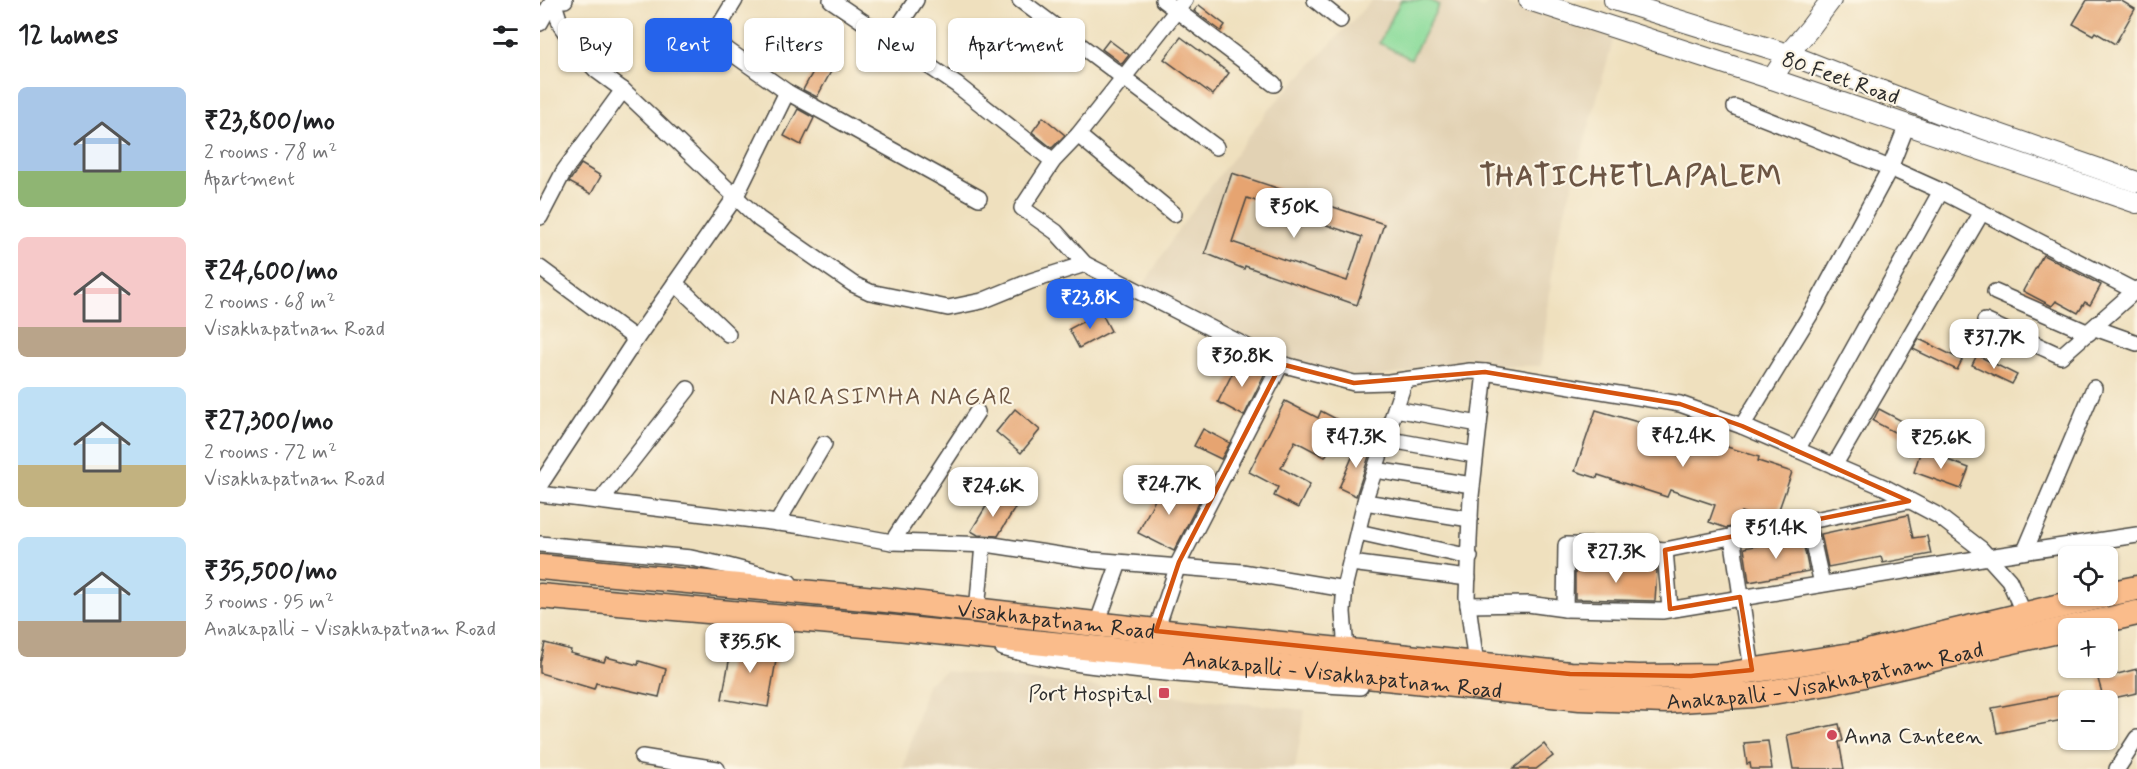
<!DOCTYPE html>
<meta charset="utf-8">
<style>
:root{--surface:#fff;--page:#f2f2f2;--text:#202124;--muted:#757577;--accent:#2563eb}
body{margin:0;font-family:Mynerve,sans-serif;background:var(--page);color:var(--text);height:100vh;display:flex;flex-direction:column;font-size:22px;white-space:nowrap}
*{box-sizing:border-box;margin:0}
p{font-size:20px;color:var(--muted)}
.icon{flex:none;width:33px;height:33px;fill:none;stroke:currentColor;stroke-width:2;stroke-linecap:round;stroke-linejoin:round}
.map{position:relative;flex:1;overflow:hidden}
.sheet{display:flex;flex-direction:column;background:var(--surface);width:540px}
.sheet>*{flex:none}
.hud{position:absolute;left:18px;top:18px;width:570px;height:54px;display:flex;gap:12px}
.fabs{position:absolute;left:1518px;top:546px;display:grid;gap:12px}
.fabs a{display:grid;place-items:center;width:60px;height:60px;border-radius:9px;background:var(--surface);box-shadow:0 2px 4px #0004;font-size:30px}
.price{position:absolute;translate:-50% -51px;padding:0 14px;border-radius:12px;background:#fff;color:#222;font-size:20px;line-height:39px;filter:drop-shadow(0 2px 3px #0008)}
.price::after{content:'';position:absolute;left:50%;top:36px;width:18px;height:14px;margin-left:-9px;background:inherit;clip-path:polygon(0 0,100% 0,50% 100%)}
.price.active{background:var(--accent);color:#fff}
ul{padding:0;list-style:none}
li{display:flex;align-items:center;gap:18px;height:150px;padding:0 18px}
li span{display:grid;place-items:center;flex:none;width:168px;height:120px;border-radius:9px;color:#555}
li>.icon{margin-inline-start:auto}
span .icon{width:72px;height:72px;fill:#fffc;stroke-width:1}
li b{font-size:26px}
h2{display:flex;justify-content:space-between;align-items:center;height:72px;padding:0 18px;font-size:26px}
.tag{padding:0 21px;border-radius:9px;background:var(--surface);box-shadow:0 2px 4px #0004;font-size:21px;line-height:54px}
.tag.active{background:var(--accent);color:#fff}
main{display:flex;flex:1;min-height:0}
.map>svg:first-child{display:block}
.built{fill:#e2d2b4}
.pitch{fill:#8cdc9b;stroke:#5c8463;stroke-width:1.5}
.building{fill:#e6a471;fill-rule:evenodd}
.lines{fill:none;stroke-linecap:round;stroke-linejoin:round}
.minor-casing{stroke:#484641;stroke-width:18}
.tertiary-casing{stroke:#484641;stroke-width:22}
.primary-casing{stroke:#484641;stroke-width:27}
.minor{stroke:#fff;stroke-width:15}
.tertiary{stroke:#fff;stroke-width:20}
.primary{stroke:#fabc8b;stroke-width:24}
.marked{fill:none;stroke:#d5540f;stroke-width:4.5;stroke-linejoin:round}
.poi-dot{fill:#d1495b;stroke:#fcf5e5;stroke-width:2}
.labels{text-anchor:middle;stroke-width:4.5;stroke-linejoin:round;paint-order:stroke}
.street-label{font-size:22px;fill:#2b2b2b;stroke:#fcf5e5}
.poi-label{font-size:22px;fill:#2b2b2b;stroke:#fcf5e5;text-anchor:end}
.neighbourhood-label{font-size:24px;letter-spacing:1.5px;fill:#6c5544;stroke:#fcf5e5}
.district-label{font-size:28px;font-weight:bold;letter-spacing:1.5px;fill:#6c5544;stroke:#fcf5e5}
</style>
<main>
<section class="sheet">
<h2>12 homes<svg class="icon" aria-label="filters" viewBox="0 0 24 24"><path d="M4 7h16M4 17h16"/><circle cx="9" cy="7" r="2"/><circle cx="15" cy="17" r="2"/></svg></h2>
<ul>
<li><span style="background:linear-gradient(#a9c7e8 70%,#8fb573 0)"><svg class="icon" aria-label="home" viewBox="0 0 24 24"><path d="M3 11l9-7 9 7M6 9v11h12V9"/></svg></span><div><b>₹23,800/mo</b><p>2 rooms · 78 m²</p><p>Apartment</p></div></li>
<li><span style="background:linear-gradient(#f6c9c9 75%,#b9a48a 0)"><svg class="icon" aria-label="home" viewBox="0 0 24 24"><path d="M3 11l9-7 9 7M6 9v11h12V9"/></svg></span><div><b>₹24,600/mo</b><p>2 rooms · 68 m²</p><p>Visakhapatnam Road</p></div></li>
<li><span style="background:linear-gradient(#bfe0f5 65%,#c2b280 0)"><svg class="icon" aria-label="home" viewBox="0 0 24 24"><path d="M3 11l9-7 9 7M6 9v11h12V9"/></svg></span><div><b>₹27,300/mo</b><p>2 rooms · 72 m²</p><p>Visakhapatnam Road</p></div></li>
<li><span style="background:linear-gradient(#bfe0f5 70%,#b9a48a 0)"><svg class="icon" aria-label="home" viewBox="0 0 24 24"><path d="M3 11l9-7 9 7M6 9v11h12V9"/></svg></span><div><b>₹35,500/mo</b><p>3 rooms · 95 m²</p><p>Anakapalli - Visakhapatnam Road</p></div></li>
</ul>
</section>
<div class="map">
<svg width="1597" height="769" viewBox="0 0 1597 769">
<rect width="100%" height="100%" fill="#fcf5e5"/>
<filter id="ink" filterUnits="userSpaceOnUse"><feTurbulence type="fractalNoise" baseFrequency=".0167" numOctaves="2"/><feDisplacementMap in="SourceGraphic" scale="12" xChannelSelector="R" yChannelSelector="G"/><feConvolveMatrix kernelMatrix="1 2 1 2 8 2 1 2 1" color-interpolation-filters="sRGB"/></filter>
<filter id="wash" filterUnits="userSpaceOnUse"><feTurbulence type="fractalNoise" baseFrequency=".008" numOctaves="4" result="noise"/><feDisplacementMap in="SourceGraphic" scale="24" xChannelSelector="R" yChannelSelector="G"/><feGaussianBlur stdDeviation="1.35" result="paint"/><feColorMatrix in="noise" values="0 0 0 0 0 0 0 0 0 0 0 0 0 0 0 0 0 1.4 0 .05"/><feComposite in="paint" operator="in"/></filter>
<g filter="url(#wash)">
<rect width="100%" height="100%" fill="#efe0be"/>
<g class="built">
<path d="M 832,0 L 923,0 L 924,2 L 943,8 L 952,0 L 1074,38 L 1016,243 L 1001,366 L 922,365 L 826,378 L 747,359 L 603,286 L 638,230 L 730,108 Z"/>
<path d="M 405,671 L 765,710 L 755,769 L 363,769 L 387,684 Z"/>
</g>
<path class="pitch" d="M 861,0 L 889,0 L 899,5 L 871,59 L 839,43 Z"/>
<g id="blocks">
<g class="building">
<path d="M 1547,0 L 1580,0 L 1595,9 L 1575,44 L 1555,32 L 1553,35 L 1533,24 Z"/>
<path d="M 659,5 L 685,25 L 681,31 L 654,11 Z"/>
<path d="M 641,37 L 689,73 L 673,95 L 624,59 Z"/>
<path d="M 569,40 L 589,55 L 582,64 L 562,49 Z"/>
<path d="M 280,59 L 294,66 L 277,97 L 263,90 Z"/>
<path d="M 258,109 L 274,118 L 261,145 L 244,136 Z"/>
<path d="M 503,117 L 525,135 L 512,148 L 492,132 Z"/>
<path d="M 41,164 L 61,176 L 51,194 L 29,182 Z"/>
<path d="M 692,173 L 844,224 L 817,305 L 705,266 L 704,269 L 665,253 ZM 707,198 L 822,237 L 807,281 L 692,242 Z"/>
<path d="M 1503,255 L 1561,285 L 1550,305 L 1545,302 L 1538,313 L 1516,301 L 1512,306 L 1483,291 Z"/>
<path d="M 561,312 L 571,331 L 539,348 L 529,329 Z"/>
<path d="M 1379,339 L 1422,360 L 1417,370 L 1373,349 Z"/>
<path d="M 1437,355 L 1477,375 L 1472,384 L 1432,365 Z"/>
<path d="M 699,360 L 725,373 L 704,416 L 678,402 Z"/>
<path d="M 745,401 L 778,418 L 781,411 L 804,423 L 785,457 L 755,441 L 741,468 L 770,484 L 758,508 L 734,496 L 738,487 L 709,472 Z"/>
<path d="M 475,409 L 500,430 L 481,453 L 456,432 Z"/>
<path d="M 1339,409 L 1381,431 L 1375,443 L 1333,421 Z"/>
<path d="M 1056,410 L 1122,429 L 1123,424 L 1160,437 L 1162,433 L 1183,440 L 1181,445 L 1219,457 L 1218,461 L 1252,472 L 1236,518 L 1224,520 L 1201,512 L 1197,526 L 1186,528 L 1169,522 L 1175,505 L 1130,490 L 1127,497 L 1058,475 L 1057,478 L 1035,471 Z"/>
<path d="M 663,429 L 690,443 L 681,459 L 654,446 Z"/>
<path d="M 819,441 L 832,447 L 816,496 L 799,488 Z"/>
<path d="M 1381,450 L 1429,468 L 1421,489 L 1374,472 Z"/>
<path d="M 624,482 L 660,500 L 634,551 L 598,533 Z"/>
<path d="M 453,495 L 475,508 L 458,536 L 438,535 L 431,531 Z"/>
<path d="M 1368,515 L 1373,538 L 1387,536 L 1391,554 L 1343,563 L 1341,557 L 1288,567 L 1281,534 Z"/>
<path d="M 1262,537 L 1269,571 L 1209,582 L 1204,548 Z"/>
<path d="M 1035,568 L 1117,570 L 1115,601 L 1035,599 Z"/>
<path d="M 193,640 L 238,649 L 228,707 L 182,699 Z"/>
<path d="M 5,643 L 31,650 L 30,653 L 64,662 L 66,657 L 98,665 L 99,661 L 126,669 L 119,697 L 56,683 L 54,689 L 0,673 L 0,663 Z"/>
<path d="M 1597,669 L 1597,693 L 1564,700 L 1558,679 Z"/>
<path d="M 1526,694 L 1528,719 L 1457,733 L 1452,708 Z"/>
<path d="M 1299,724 L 1303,741 L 1299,742 L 1304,769 L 1253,769 L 1247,735 Z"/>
<path d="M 1228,741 L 1232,769 L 1211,769 L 1210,763 L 1207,764 L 1204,743 Z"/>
<path d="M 1004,744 L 1013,756 L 996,769 L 973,769 Z"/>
</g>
</g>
</g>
<g filter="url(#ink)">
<use href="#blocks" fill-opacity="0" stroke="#484641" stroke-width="1.5"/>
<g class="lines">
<defs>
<g id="minor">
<path d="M 25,0 L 13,0 L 21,26 L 39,52 L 57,71 L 83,90 L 219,219 L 313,284 L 330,292 L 408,308 L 442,301 L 491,281 L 545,264"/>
<path d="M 195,0 L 178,28 L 176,35 L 186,49 L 247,92 L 439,198"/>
<path d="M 291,0 L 417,85 L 513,161"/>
<path d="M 480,0 L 676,147"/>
<path d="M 623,0 L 734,84"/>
<path d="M 645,0 L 538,135 L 513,161 L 482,208 L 516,232 L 545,264 L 741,364 L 814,383 L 849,382 L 930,371 L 945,372 L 1140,404 L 1202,426 L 1346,488 L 1397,515 L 1441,549 L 1469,580 L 1484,614"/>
<path d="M 775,0 L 800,20"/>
<path d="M 0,23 L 13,0"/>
<path d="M 349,41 L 376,0"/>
<path d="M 1195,107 L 1350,168 L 1401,191 L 1595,291"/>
<path d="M 538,135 L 634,214"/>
<path d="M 0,217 L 24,171 L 83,90"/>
<path d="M 0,268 L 96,339 L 196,196 L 247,92"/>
<path d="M 135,283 L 188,334"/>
<path d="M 1455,292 L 1549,333"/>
<path d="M 1445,321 L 1521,356 L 1597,289"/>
<path d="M 1555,328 L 1597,343"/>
<path d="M 855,409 L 939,424"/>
<path d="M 1202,426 L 1276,305 L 1350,168 L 1367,125"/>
<path d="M 845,439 L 935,455"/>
<path d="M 1257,450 L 1401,191"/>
<path d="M 1294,466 L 1442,212"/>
<path d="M 835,470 L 932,485"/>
<path d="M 0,485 L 96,339"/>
<path d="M 0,494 L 263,526 L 352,542 L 453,545 L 552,560 L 702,572 L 805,589"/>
<path d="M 61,500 L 148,389"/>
<path d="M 825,502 L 930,519"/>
<path d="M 1268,521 L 1282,584"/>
<path d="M 237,523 L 284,444"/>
<path d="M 818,532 L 930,557"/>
<path d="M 1192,536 L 1212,670"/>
<path d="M 352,542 L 437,412"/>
<path d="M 0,544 L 151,558 L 184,565 L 249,582"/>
<path d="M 1125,550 L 1130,609"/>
<path d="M 1485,551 L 1554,388"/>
<path d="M 811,563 L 928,578"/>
<path d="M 928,605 L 988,604 L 1025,609 L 1122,611 L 1448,557 L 1597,535"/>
<path d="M 1025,609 L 1026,545 L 1082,546 L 1125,550 L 1369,501"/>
<path d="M 437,611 L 443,545"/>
<path d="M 557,624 L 579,563"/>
<path d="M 616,631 L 639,562 L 741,364"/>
<path d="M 463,648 C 516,663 570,668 625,673 C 690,679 755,683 820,687"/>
<path d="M 806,651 L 803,612 L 805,584 L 827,493 L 865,380"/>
<path d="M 936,664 L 927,597 L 929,540 L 931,496 L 945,372"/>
<path d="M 102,757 L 177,769"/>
<path d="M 1577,769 L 1597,738"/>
</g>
<g id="tertiary">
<path d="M 989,0 L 1232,79 L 1597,203"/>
<path d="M 1074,0 L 1248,54 L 1404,115 L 1597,182"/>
<path d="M 1232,79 L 1248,54 L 1270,28 L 1291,0"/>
</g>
<g id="primary">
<path id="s1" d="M 0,567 L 356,601 L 616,631 L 936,664 L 1030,674 L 1099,677 L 1178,676 L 1324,653 L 1562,596"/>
<path d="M 1568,594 L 1597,588"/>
<path id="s2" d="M 0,596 L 347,627 L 1040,698 L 1126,701 L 1213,695 L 1288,683 L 1597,613"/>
</g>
</defs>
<use href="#minor" class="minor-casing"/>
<use href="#tertiary" class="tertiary-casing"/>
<use href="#primary" class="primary-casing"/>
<use href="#minor" class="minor"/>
<use href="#tertiary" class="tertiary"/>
<use href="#primary" class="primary"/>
</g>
</g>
<path class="marked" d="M 741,364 L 814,383 L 945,372 L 1140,404 L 1202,426 L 1369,501 L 1125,550 L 1130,609 L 1200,597 L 1212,670 L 1151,676 L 1030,674 L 616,631 L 639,562 Z"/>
<g class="poi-dot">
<rect x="618" y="687" width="12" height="12" rx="3"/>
<circle cx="1292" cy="735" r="6"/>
</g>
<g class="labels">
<g class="street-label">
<text transform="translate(1301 77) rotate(19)" y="8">80 Feet Road</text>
<text dy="8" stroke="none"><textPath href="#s1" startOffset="519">Visakhapatnam Road</textPath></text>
<text dy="8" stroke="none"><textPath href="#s2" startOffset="1292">Anakapalli - Visakhapatnam Road</textPath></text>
<text dy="8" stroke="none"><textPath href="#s2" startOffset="806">Anakapalli - Visakhapatnam Road</textPath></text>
</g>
<g class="poi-label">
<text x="612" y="701">Port Hospital</text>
<text x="1304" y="743" text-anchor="start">Anna Canteen</text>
</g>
<g class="neighbourhood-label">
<text x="352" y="404">NARASIMHA NAGAR</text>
</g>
<g class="district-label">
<text x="1091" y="185">THATICHETLAPALEM</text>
</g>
</g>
</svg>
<div class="fabs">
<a><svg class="icon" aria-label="locate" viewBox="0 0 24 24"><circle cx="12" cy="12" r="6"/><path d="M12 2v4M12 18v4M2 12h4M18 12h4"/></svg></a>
<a>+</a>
<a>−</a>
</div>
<b class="price" style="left:754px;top:239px">₹50K</b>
<b class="price active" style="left:550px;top:330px">₹23.8K</b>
<b class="price" style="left:1454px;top:370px">₹37.7K</b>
<b class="price" style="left:702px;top:388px">₹30.8K</b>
<b class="price" style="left:1143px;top:468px">₹42.4K</b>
<b class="price" style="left:816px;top:469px">₹47.3K</b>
<b class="price" style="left:1401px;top:470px">₹25.6K</b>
<b class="price" style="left:629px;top:516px">₹24.7K</b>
<b class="price" style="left:453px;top:518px">₹24.6K</b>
<b class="price" style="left:1236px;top:560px">₹51.4K</b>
<b class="price" style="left:1076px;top:584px">₹27.3K</b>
<b class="price" style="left:210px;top:674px">₹35.5K</b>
<div class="hud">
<a class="tag">Buy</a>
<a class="tag active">Rent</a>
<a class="tag">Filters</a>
<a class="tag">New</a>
<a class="tag">Apartment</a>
</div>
</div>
</main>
